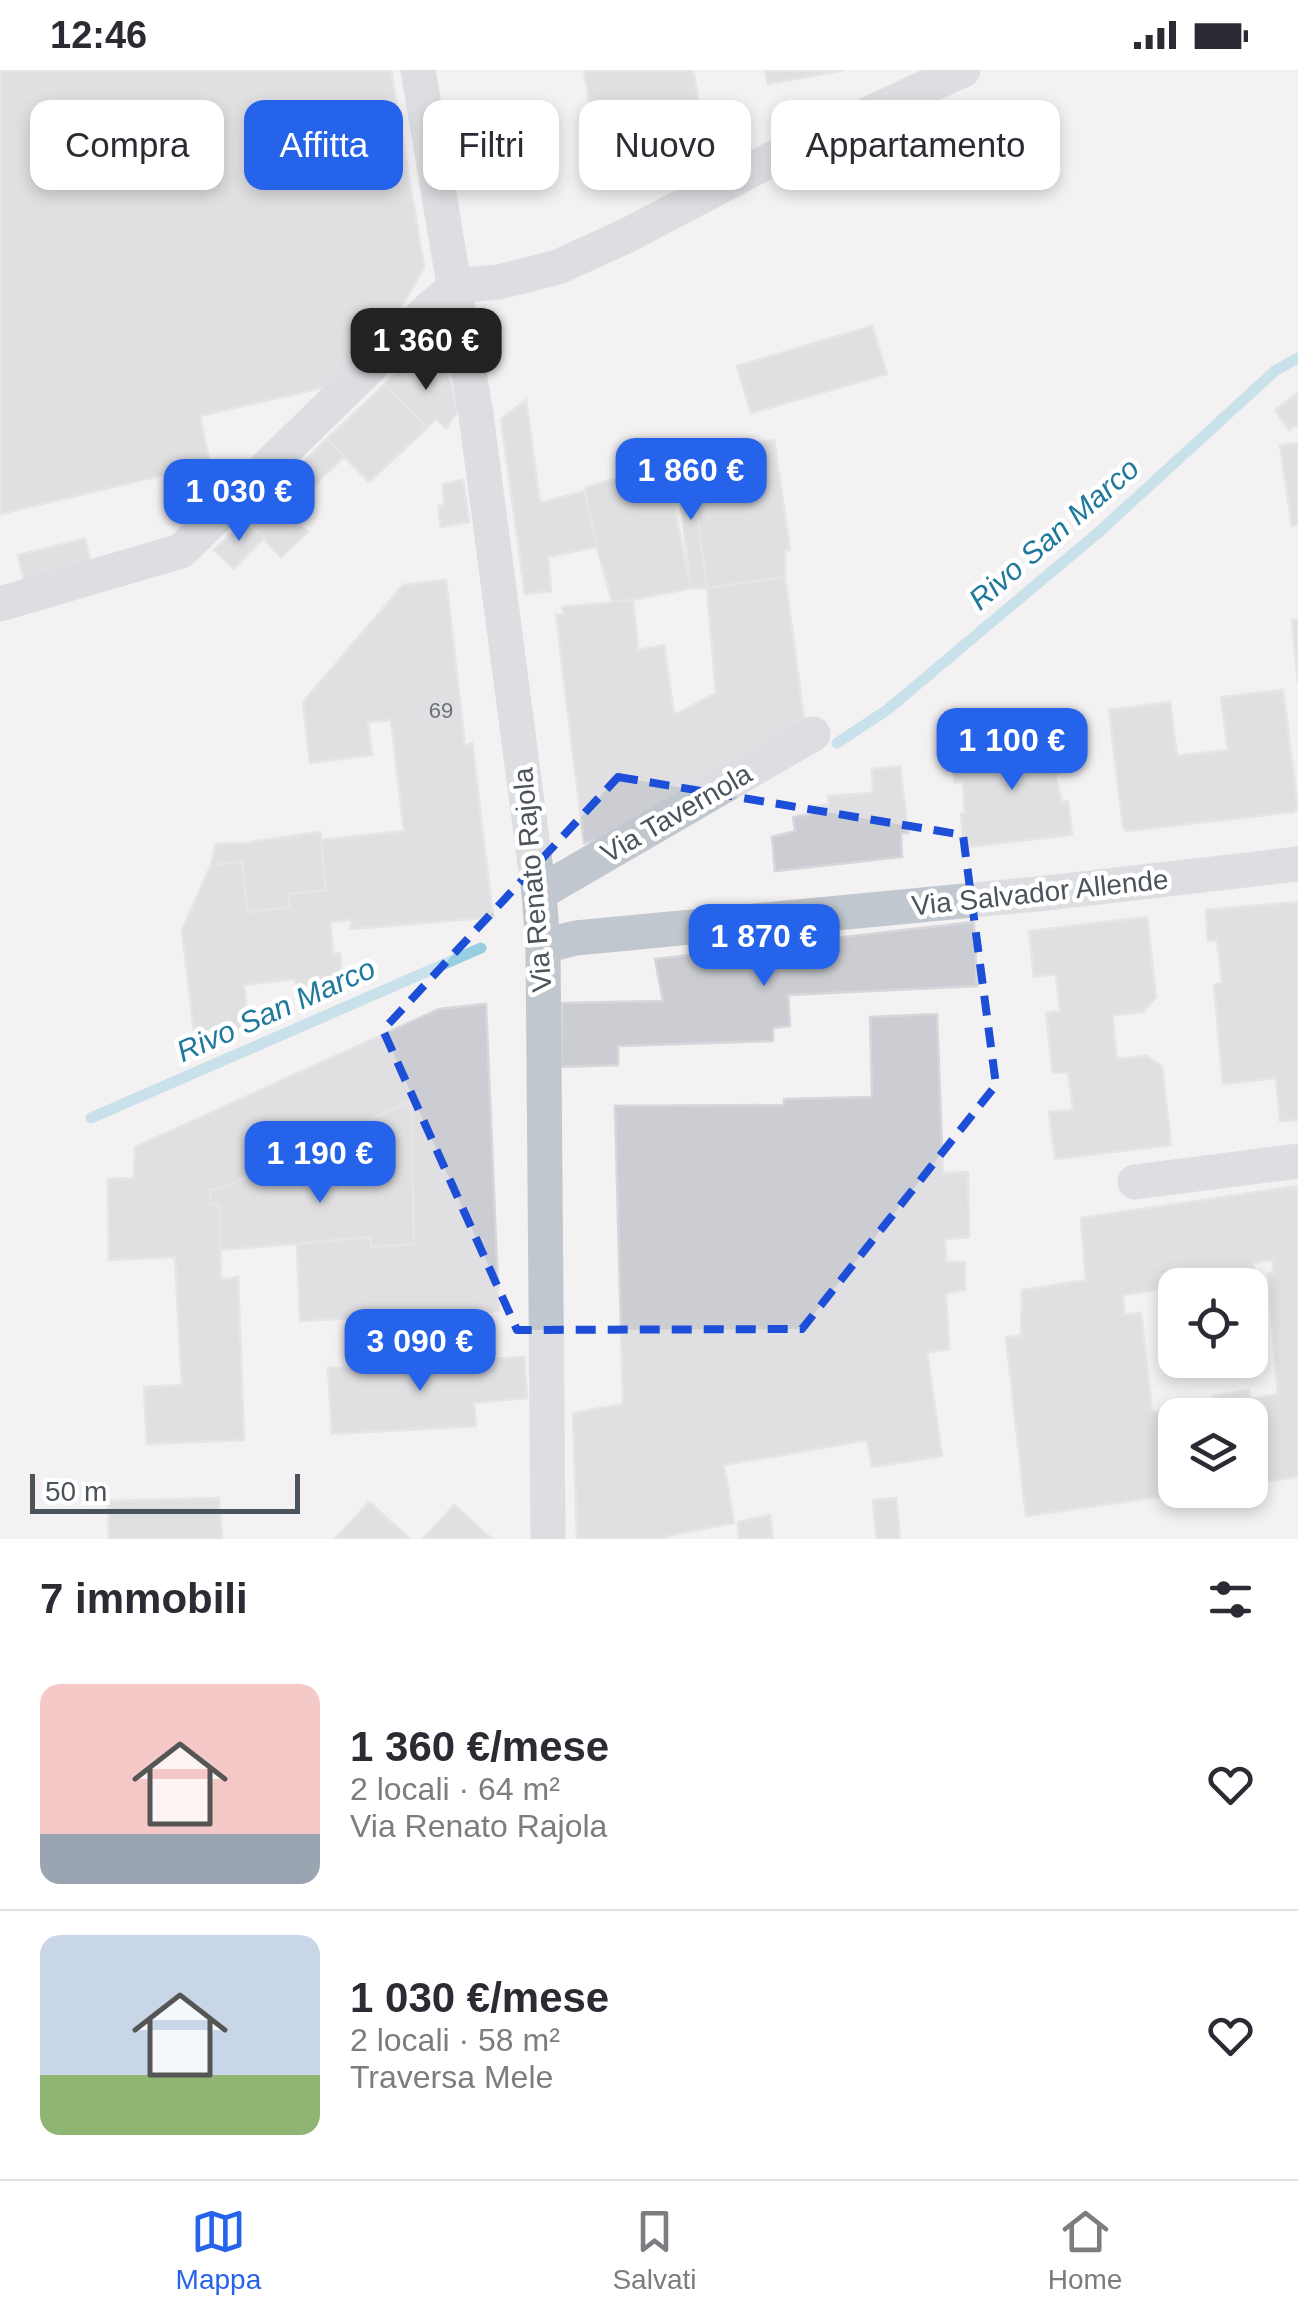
<!DOCTYPE html>
<html lang="it">
<meta charset="utf-8">
<style>
:root{--surface:#fff;--page:#f7f7f7;--text:#2b2b33;--muted:#7c7c81;--line:#e1e1e2;--accent:#2563eb}
body{margin:0;font-family:Helvetica,sans-serif;background:var(--page);color:var(--text);height:100vh;display:flex;flex-direction:column;font-size:38px;white-space:nowrap}
*{box-sizing:border-box;margin:0}
p{font-size:32px;color:var(--muted)}
.icon{flex:none;width:55px;height:55px;fill:none;stroke:currentColor;stroke-width:2;stroke-linecap:round;stroke-linejoin:round}
.map{position:relative;height:1469px;overflow:hidden}
.sheet{display:flex;flex-direction:column;background:var(--surface);flex:1}
.sheet>*{flex:none}
.hud{position:absolute;left:30px;top:30px;width:1240px;height:90px;display:flex;gap:20px}
.controls{position:absolute;left:1158px;top:1198px;display:grid;gap:20px}
.controls a{display:grid;place-items:center;width:110px;height:110px;border-radius:20px;background:var(--surface);box-shadow:0 5px 15px #0003;font-size:50px}
.scale{position:absolute;left:30px;bottom:25px;width:270px;box-sizing:border-box;padding-left:10px;border:5px solid #4b535c;border-top:0;font-size:28px;line-height:35px;white-space:nowrap;color:#4b535c;-webkit-text-stroke:8px #fff;paint-order:stroke}
.price{position:absolute;translate:-50% -85px;padding:0 22px;border-radius:20px;background:var(--accent);color:#fff;font-size:32px;line-height:65px;filter:drop-shadow(0 2px 5px #0008)}
.price::after{content:'';position:absolute;left:50%;top:60px;width:30px;height:22px;margin-left:-15px;background:inherit;clip-path:polygon(0 0,100% 0,50% 100%)}
.price.selected{background:#222;color:#fff}
ul{padding:0;list-style:none}
li{display:flex;align-items:center;gap:30px;height:250px;padding:0 40px}
li+li{border-top:2px solid var(--line)}
li span{display:grid;place-items:center;flex:none;width:280px;height:200px;border-radius:20px;color:#555}
li>.icon{margin-inline-start:auto}
span .icon{width:120px;height:120px;fill:#fffc;stroke-width:1}
li b{font-size:42px}
h2{display:flex;justify-content:space-between;align-items:center;height:120px;padding:0 40px;font-size:42px}
.chip{padding:0 35px;border-radius:20px;background:var(--surface);box-shadow:0 5px 15px #0003;font-size:35px;line-height:90px}
.chip.selected{background:var(--accent);color:#fff}
.status{display:flex;justify-content:space-between;align-items:center;height:70px;padding:0 50px;background:var(--surface);direction:ltr}
.status svg{height:28px;fill:currentColor}
.tab-bar{display:flex;justify-content:space-around;align-items:center;height:140px;border-top:2px solid var(--line);background:var(--surface);font-size:28px;color:var(--muted)}
.tab-bar a{display:grid;justify-items:center;gap:5px}
.tab-bar .selected{color:var(--accent)}
.map>svg:first-child{display:block}
.lines{fill:none;stroke-linecap:round;stroke-linejoin:round}
.stream{stroke:#98cee2;stroke-width:11}
.building{fill:#cbcdd3;stroke:#d6d7db;stroke-width:2.5;fill-rule:evenodd}
.minor{stroke:#c1c7ce;stroke-width:35}
.marked{fill:none;stroke:#1d4ed8;stroke-width:8;stroke-dasharray:20 12;stroke-linejoin:round}
.labels{text-anchor:middle;stroke-width:9;stroke-linejoin:round;paint-order:stroke}
.number-label{font-size:22px;fill:#6b727a}
.street-label{font-size:28px;fill:#4b535c;stroke:#fff}
.water-label{font-size:30px;font-style:italic;fill:#1e799c;stroke:#fff}
</style>
<div class="status"><b>12:46</b><svg viewBox="0 0 49 12"><path d="M0 12V9h3v3zM5 12V6h3v6zM10 12V3h3v9zM15 12V0h3v12zM26 1h20v11H26zM47 4h2v5h-2z"/></svg></div>
<div class="map">
<svg width="1298" height="1469" viewBox="0 0 1298 1469">
<rect width="100%" height="100%" fill="#f3f1f1"/>
<g class="lines">
<g class="stream">
<path d="M 837,673 L 887,640 L 1100,461 L 1276,300 L 1298,288"/>
<path d="M 91,1048 L 481,878"/>
</g>
</g>
<g class="building">
<path d="M 0,0 L 391,0 L 424,197 L 394,251 L 329,316 L 200,346 L 210,394 L 0,444 Z"/>
<path d="M 584,0 L 693,0 L 705,69 L 694,70 L 696,90 L 614,102 L 604,40 L 591,42 Z"/>
<path d="M 765,0 L 844,0 L 768,14 Z"/>
<path d="M 872,256 L 887,304 L 751,343 L 737,296 Z"/>
<path d="M 443,286 L 458,341 L 446,358 L 436,348 L 427,358 L 385,314 L 405,293 L 421,307 Z"/>
<path d="M 385,314 L 427,358 L 369,412 L 327,369 Z"/>
<path d="M 1298,323 L 1298,354 L 1289,360 L 1275,340 Z"/>
<path d="M 526,330 L 540,433 L 585,421 L 597,477 L 548,487 L 551,521 L 525,524 L 501,349 Z"/>
<path d="M 327,369 L 344,387 L 286,442 L 308,462 L 281,487 L 245,450 Z"/>
<path d="M 774,370 L 790,480 L 785,480 L 785,507 L 707,518 L 688,382 Z"/>
<path d="M 1298,373 L 1298,455 L 1292,456 L 1280,375 Z"/>
<path d="M 688,382 L 707,518 L 691,518 L 675,387 Z"/>
<path d="M 665,394 L 691,518 L 633,530 L 612,532 L 597,477 L 585,421 L 587,417 Z"/>
<path d="M 463,410 L 469,452 L 441,457 L 438,436 L 444,435 L 443,414 Z"/>
<path d="M 245,450 L 264,468 L 234,499 L 214,480 Z"/>
<path d="M 85,469 L 92,498 L 25,514 L 18,485 Z"/>
<path d="M 785,507 L 804,649 L 621,765 L 584,773 L 556,545 L 564,545 L 562,537 L 633,530 L 638,580 L 664,575 L 674,645 L 716,623 L 707,518 Z"/>
<path d="M 446,510 L 465,676 L 472,673 L 493,847 L 350,859 L 352,850 L 330,852 L 333,884 L 340,883 L 343,912 L 296,917 L 295,909 L 244,915 L 249,957 L 194,963 L 182,860 L 211,795 L 242,792 L 248,842 L 290,837 L 288,824 L 326,820 L 321,770 L 404,761 L 391,650 L 368,652 L 372,685 L 310,693 L 303,632 L 403,515 Z"/>
<path d="M 1292,550 L 1298,550 L 1298,613 Z"/>
<path d="M 1283,620 L 1298,738 L 1293,742 L 1126,761 L 1123,756 L 1109,640 L 1170,632 L 1177,686 L 1228,680 L 1221,627 Z"/>
<path d="M 1060,666 L 1065,701 L 1055,704 L 1062,732 L 1068,731 L 1072,765 L 964,777 L 961,744 L 965,744 L 963,712 L 955,713 L 951,680 L 999,674 L 1003,700 L 1016,699 L 1013,672 Z"/>
<path d="M 900,696 L 908,763 L 901,763 L 902,787 L 775,801 L 772,767 L 795,761 L 793,747 L 812,744 L 811,737 L 829,734 L 828,726 L 873,723 L 872,699 Z"/>
<path d="M 320,762 L 326,820 L 288,824 L 290,837 L 248,842 L 242,792 L 211,795 L 216,774 L 244,773 Z"/>
<path d="M 1298,832 L 1298,1050 L 1280,1051 L 1276,1008 L 1223,1014 L 1214,915 L 1222,913 L 1217,870 L 1208,871 L 1206,840 Z"/>
<path d="M 1147,847 L 1156,927 L 1143,942 L 1112,945 L 1117,989 L 1147,986 L 1162,997 L 1171,1075 L 1055,1089 L 1049,1042 L 1073,1040 L 1068,1002 L 1053,1003 L 1046,943 L 1060,941 L 1056,904 L 1034,907 L 1029,861 Z"/>
<path d="M 974,852 L 977,916 L 788,925 L 790,956 L 773,958 L 773,971 L 618,976 L 618,995 L 561,997 L 562,933 L 663,931 L 655,889 Z"/>
<path d="M 486,934 L 499,1241 L 300,1251 L 297,1174 L 370,1167 L 371,1177 L 414,1174 L 411,1031 L 220,1119 L 210,1120 L 211,1134 L 219,1135 L 221,1210 L 238,1207 L 244,1370 L 147,1374 L 144,1317 L 182,1315 L 175,1187 L 109,1190 L 108,1109 L 134,1108 L 135,1077 L 439,939 Z"/>
<path d="M 937,944 L 943,1103 L 968,1102 L 969,1167 L 945,1169 L 946,1192 L 965,1192 L 965,1220 L 946,1223 L 949,1279 L 927,1283 L 942,1386 L 872,1397 L 867,1370 L 724,1395 L 734,1453 L 668,1466 L 668,1469 L 577,1469 L 573,1343 L 623,1334 L 615,1036 L 784,1035 L 784,1029 L 872,1027 L 870,947 Z"/>
<path d="M 411,1031 L 414,1174 L 371,1177 L 370,1167 L 221,1180 L 219,1135 L 211,1134 L 210,1120 L 220,1119 Z"/>
<path d="M 1298,1116 L 1298,1407 L 1250,1414 L 1250,1345 L 1175,1345 L 1175,1420 L 1206,1420 L 1026,1446 L 1006,1267 L 1021,1266 L 1022,1220 L 1086,1210 L 1081,1148 ZM 1273,1190 L 1273,1203 L 1268,1204 L 1278,1324 L 1251,1329 L 1248,1320 L 1213,1326 L 1213,1334 L 1152,1342 L 1141,1243 L 1124,1245 L 1123,1225 L 1175,1217 L 1175,1215 L 1237,1214 L 1237,1208 L 1256,1205 L 1253,1193 Z"/>
<path d="M 524,1287 L 527,1328 L 474,1333 L 476,1356 L 332,1364 L 328,1298 Z"/>
<path d="M 219,1428 L 222,1469 L 109,1469 L 108,1431 Z"/>
<path d="M 896,1428 L 900,1469 L 877,1469 L 873,1430 Z"/>
<path d="M 369,1432 L 410,1469 L 335,1469 Z"/>
<path d="M 454,1435 L 492,1469 L 423,1469 Z"/>
<path d="M 770,1445 L 773,1469 L 739,1469 L 738,1452 Z"/>
</g>
<g class="lines">
<g class="minor">
<path d="M 418,0 L 476,345 L 539,823 L 543,876 L 548,1469"/>
<path d="M 456,216 L 499,212 L 558,197 L 628,165 L 776,87 L 963,0"/>
<path d="M 0,534 L 181,481 L 429,239 L 456,216"/>
<path d="M 539,823 L 813,664"/>
<path d="M 543,876 L 576,868 L 1047,823 L 1298,794"/>
<path d="M 1135,1112 L 1298,1091"/>
</g>
</g>
<path d="M0 0H1298V1469H0ZM 618,707 L 963,765 L 996,1015 L 802,1259 L 517,1260 L 383,960 Z" fill="#f3f1f1" fill-opacity=".55" fill-rule="evenodd"/>
<path class="marked" d="M 618,707 L 963,765 L 996,1015 L 802,1259 L 517,1260 L 383,960 Z"/>
<g class="labels">
<g class="number-label">
<text x="441" y="648">69</text>
</g>
<g class="street-label">
<text transform="translate(676 743) rotate(-30)" y="10">Via Tavernola</text>
<text transform="translate(532 810) rotate(-95)" y="10">Via Renato Rajola</text>
<text transform="translate(1040 822) rotate(-6)" y="10">Via Salvador Allende</text>
</g>
<g class="water-label">
<text transform="translate(1054 464) rotate(-41)" y="10">Rivo San Marco</text>
<text transform="translate(276 940) rotate(-24)" y="10">Rivo San Marco</text>
</g>
</g>
</svg>
<div class="controls">
<a><svg class="icon" aria-label="locate" viewBox="0 0 24 24"><circle cx="12" cy="12" r="6"/><path d="M12 2v4M12 18v4M2 12h4M18 12h4"/></svg></a>
<a><svg class="icon" aria-label="layers" viewBox="0 0 24 24"><path d="M12 4l9 5-9 5-9-5zM3 14l9 5 9-5"/></svg></a>
</div>
<div class="scale">50 m</div>
<b class="price selected" style="left:426px;top:323px">1 360 €</b>
<b class="price" style="left:691px;top:453px">1 860 €</b>
<b class="price" style="left:239px;top:474px">1 030 €</b>
<b class="price" style="left:1012px;top:723px">1 100 €</b>
<b class="price" style="left:764px;top:919px">1 870 €</b>
<b class="price" style="left:320px;top:1136px">1 190 €</b>
<b class="price" style="left:420px;top:1324px">3 090 €</b>
<div class="hud">
<a class="chip">Compra</a>
<a class="chip selected">Affitta</a>
<a class="chip">Filtri</a>
<a class="chip">Nuovo</a>
<a class="chip">Appartamento</a>
</div>
</div>
<section class="sheet">
<h2>7 immobili<svg class="icon" aria-label="filters" viewBox="0 0 24 24"><path d="M4 7h16M4 17h16"/><circle cx="9" cy="7" r="2"/><circle cx="15" cy="17" r="2"/></svg></h2>
<ul>
<li><span style="background:linear-gradient(#f6c9c9 75%,#9aa5b1 0)"><svg class="icon" aria-label="home" viewBox="0 0 24 24"><path d="M3 11l9-7 9 7M6 9v11h12V9"/></svg></span><div><b>1 360 €/mese</b><p>2 locali · 64 m²</p><p>Via Renato Rajola</p></div><svg class="icon" aria-label="heart" viewBox="0 0 24 24"><path d="M12 20l-8-8c-3-5 5-10 8-4 3-6 11-1 8 4z"/></svg></li>
<li><span style="background:linear-gradient(#c9d6e8 70%,#8fb573 0)"><svg class="icon" aria-label="home" viewBox="0 0 24 24"><path d="M3 11l9-7 9 7M6 9v11h12V9"/></svg></span><div><b>1 030 €/mese</b><p>2 locali · 58 m²</p><p>Traversa Mele</p></div><svg class="icon" aria-label="heart" viewBox="0 0 24 24"><path d="M12 20l-8-8c-3-5 5-10 8-4 3-6 11-1 8 4z"/></svg></li>
</ul>
</section>
<nav class="tab-bar">
<a class="selected"><svg class="icon" aria-label="map" viewBox="0 0 24 24"><path d="M3 6l6-2 6 2 6-2v14l-6 2-6-2-6 2zM9 4v14M15 6v14"/></svg>Mappa</a>
<a><svg class="icon" aria-label="saved" viewBox="0 0 24 24"><path d="M7 4h10v16l-5-4-5 4z"/></svg>Salvati</a>
<a><svg class="icon" aria-label="home" viewBox="0 0 24 24"><path d="M3 11l9-7 9 7M6 9v11h12V9"/></svg>Home</a>
</nav>
